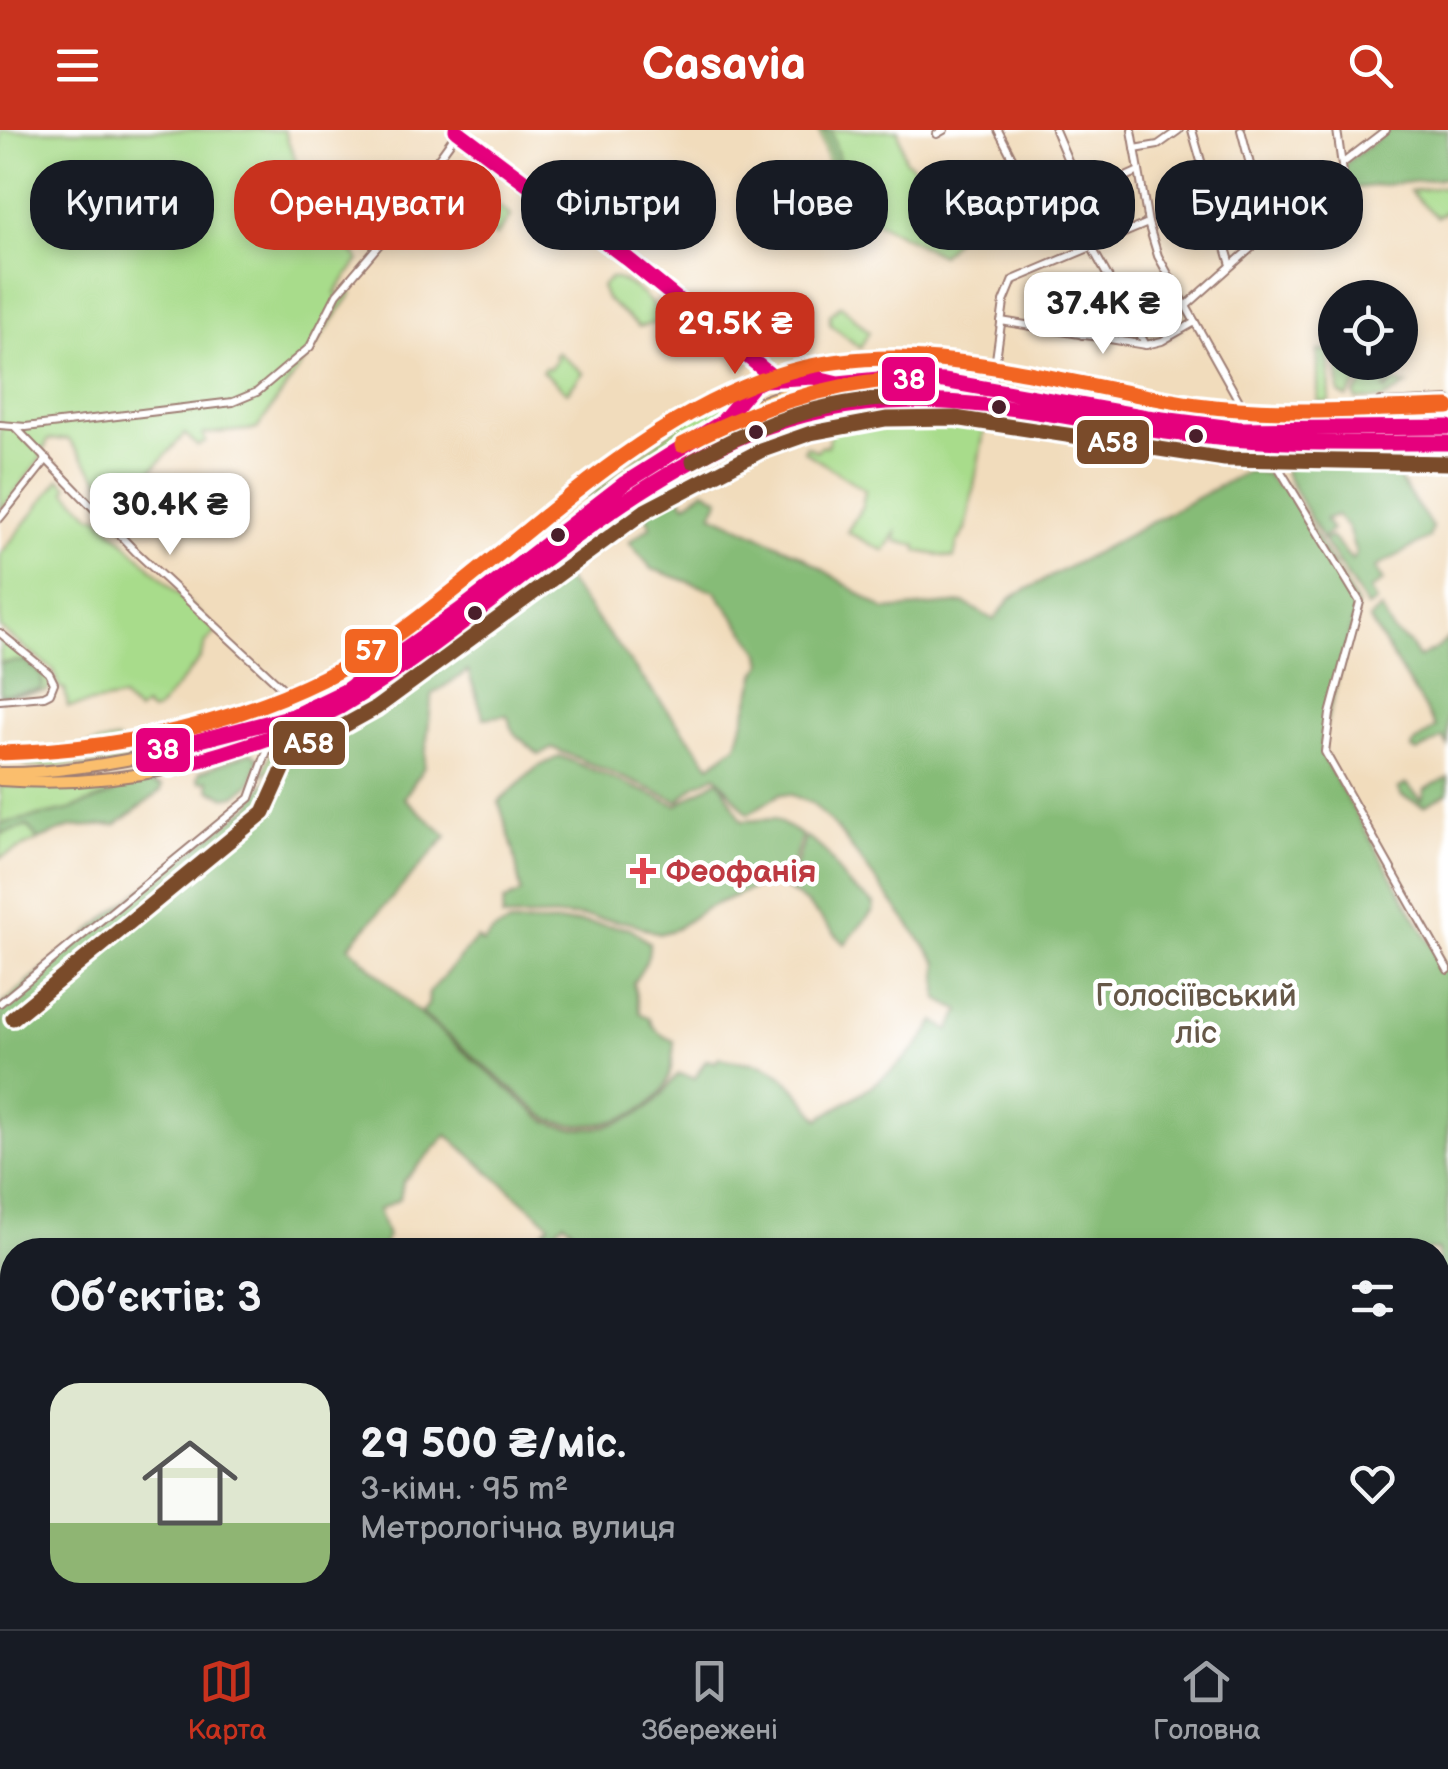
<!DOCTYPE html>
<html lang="uk">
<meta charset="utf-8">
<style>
:root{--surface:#171b24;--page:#20242c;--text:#f1f3f6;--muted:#9ea1a6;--line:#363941;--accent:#c8321e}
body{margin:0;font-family:"Balsamiq Sans",sans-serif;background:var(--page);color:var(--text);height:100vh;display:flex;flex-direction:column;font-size:38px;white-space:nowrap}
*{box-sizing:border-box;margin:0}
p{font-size:32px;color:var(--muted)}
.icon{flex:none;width:55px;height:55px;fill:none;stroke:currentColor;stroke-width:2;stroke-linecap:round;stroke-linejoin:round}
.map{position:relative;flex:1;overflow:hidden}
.sheet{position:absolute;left:0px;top:1108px;width:1450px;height:392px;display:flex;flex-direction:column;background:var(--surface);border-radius:40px 40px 0 0;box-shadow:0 5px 15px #0003}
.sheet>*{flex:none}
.banner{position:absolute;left:30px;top:30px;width:1390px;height:90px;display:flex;gap:20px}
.buttons{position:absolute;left:1318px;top:150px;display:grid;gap:20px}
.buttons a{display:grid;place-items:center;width:100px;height:100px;border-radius:50%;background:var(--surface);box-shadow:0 5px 15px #0003;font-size:50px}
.price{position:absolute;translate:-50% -85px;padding:0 22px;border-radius:20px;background:#fff;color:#222;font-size:32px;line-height:65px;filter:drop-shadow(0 2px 5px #0008)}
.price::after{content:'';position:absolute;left:50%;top:60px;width:30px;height:22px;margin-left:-15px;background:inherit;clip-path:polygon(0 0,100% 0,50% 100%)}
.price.current{background:var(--accent);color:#fff}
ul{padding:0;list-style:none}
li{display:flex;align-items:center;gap:30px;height:250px;padding:0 50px}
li+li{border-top:2px solid var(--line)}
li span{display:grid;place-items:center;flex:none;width:280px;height:200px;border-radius:30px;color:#555}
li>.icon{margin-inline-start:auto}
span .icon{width:120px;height:120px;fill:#fffc;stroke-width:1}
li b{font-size:42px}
h2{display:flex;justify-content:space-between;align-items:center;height:120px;padding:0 50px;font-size:42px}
.tag{padding:0 35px;border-radius:40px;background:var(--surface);box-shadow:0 5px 15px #0003;font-size:35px;line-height:90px}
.tag.current{background:var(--accent);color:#fff}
header{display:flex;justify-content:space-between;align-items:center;height:130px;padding:0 50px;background:var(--accent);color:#fff;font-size:45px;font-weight:700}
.tab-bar{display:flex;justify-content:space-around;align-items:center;height:140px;border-top:2px solid var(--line);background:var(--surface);font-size:28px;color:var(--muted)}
.tab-bar a{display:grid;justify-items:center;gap:5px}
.tab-bar .current{color:var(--accent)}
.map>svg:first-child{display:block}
.green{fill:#a8dc8b;stroke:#797e5b;stroke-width:2.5}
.forest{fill:#86bc77;stroke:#686e51;stroke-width:2.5;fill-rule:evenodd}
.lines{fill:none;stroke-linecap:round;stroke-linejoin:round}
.stream{stroke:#43a8c3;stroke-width:2.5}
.minor-casing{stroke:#9e7e74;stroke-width:10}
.highway-casing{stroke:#9e7e74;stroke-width:14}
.minor{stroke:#fff;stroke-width:6}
.highway{stroke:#fabe6d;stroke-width:10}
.bus-1-casing{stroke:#fff;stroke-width:22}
.bus-2-casing{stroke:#fff;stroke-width:22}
.bus-3-casing{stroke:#fff;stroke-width:22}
.bus-1{stroke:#e5007d;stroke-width:15}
.bus-2{stroke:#7a4b2a;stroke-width:15}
.bus-3{stroke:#f26522;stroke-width:15}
.bus-dot{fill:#4a1f2b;stroke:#fff;stroke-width:4}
.health-dot{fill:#e0444e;stroke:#fff;stroke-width:4}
.labels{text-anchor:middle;stroke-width:9;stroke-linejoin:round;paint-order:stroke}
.health-label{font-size:32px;font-weight:bold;fill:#be3a42;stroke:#fff;text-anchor:start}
.park-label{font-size:32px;fill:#665848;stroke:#fff}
.line-badge{stroke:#fff;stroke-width:4}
.badge-label{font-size:28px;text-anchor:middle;font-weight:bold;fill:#fff}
</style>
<header><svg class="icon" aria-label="menu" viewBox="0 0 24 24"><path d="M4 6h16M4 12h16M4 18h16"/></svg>Casavia<svg class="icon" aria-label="search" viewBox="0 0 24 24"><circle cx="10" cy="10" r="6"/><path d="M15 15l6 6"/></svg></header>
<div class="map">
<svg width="1448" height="1499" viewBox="0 0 1448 1499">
<rect width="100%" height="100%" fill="#fff"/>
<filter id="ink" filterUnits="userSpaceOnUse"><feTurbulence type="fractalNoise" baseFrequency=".01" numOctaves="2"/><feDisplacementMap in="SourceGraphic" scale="20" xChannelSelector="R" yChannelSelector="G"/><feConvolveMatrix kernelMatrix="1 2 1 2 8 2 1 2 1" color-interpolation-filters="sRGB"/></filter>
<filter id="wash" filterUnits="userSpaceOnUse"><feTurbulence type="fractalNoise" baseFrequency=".0048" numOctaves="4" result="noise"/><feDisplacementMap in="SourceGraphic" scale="40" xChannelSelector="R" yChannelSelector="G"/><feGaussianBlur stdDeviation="2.25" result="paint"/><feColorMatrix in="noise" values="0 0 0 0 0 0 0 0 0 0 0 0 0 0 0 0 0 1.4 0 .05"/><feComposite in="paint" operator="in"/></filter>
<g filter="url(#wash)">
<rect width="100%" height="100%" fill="#f1dcbc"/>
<g class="green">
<path d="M 0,0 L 284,0 L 308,64 L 359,130 L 335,163 L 340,166 L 346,159 L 352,163 L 257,299 L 203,304 L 206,312 L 198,316 L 185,304 L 130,364 L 119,352 L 108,361 L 68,309 L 48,310 L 40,330 L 0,382 Z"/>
<path d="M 819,0 L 898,0 L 905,30 L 977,85 L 941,125 L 861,84 L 831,45 Z"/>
<path d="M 468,54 L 511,86 L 496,106 L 453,74 Z"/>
<path d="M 1448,56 L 1448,79 L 1437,87 L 1410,61 Z"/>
<path d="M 610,148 C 626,148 651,169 658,184 L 655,193 L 639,197 L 606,169 L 601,157 Z"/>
<path d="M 841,175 L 869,202 L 860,218 L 830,194 L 830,184 Z"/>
<path d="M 1318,221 L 1329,221 L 1330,272 L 1318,272 Z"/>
<path d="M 557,222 L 583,243 L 567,262 L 542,241 L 545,237 L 549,239 L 557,229 L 554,226 Z"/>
<path d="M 1339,233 L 1350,233 L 1348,237 L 1361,248 L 1347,268 L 1339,263 Z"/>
<path d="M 1366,250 L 1392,253 L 1384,258 L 1386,261 L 1394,253 L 1407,255 L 1383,269 L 1356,270 L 1355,265 Z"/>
<path d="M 869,254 L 874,257 L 872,263 C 785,276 704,316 629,361 C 612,371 596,386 579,394 C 674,323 747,267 869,254 Z"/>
<path d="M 881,254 L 936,255 L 1020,271 L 951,263 L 883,264 Z"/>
<path d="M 734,265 L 738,267 L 728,279 L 647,328 L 589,371 L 586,369 L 687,289 Z"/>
<path d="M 1448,274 L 1448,288 L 1384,288 L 1385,278 L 1390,275 Z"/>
<path d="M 988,280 L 966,400 L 957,413 L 954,428 L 917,421 L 917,416 L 896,411 L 896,402 L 885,421 L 847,402 L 862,377 L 865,360 L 804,321 L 806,316 L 817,321 L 820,317 L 827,316 L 833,295 Z"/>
<path d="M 60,349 L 68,357 L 66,361 L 93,387 L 97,385 L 217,501 L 206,513 L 200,529 L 157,580 L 151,582 L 144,576 L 138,582 L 122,568 L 68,577 L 65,560 L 59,558 L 54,541 L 0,498 L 0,425 Z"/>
<path d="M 575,397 L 457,489 L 341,571 L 268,604 L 174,632 L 164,630 L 166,624 L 285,594 L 340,569 L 456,488 Z"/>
<path d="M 0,507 L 47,545 L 51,553 L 47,561 L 0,567 L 39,560 L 9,533 L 0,533 Z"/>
<path d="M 319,595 L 320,598 L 262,646 L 274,616 Z"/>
<path d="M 117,610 L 124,619 C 105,632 48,639 26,636 L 26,627 L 29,626 Z"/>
<path d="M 155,626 L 159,639 L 26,648 Z"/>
<path d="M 115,654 L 113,664 L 69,680 L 0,694 L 0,655 L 54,658 Z"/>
<path d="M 28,696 L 38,710 L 0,728 L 0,704 Z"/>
</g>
<g class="forest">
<path d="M 824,0 L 831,0 L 842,40 L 853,53 L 847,59 L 835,41 Z"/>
<path d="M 1390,0 L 1448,0 L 1448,48 L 1346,59 L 1344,34 Z"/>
<path d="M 1338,48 L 1343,59 L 1300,79 L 1269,99 L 1270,92 Z"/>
<path d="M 1305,329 L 1444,330 L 1444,335 L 1435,344 L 1424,348 L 1414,341 L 1400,346 L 1400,351 L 1432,397 L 1429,408 L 1375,438 L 1383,451 L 1370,460 L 1376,472 L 1367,477 L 1323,410 L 1331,407 L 1352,430 L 1356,424 L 1348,398 L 1336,385 L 1325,389 L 1332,400 L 1322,409 L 1284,341 Z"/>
<path d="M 1247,341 L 1267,344 L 1276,355 L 1284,354 L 1357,475 L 1321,613 L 1325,630 L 1448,844 L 1448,1406 L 1438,1405 L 1438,1120 L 595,1120 L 564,1092 L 534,1120 L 527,1120 L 550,1094 L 447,1005 L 403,1052 L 400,1069 L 378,1080 L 387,1106 L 382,1120 L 12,1120 L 12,1488 L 476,1488 L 488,1499 L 0,1499 L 0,876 L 107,787 L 251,675 C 282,611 401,549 461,505 C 492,482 522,457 553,433 L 710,635 L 737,615 L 757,542 L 763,534 L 761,523 L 715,461 L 652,439 L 629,412 L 651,396 L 639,373 L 673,358 L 686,374 L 705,360 L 720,369 L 712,384 L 799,424 L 885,480 L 964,473 L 994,490 L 1011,468 ZM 468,541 L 484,588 L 507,585 L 514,603 L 539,625 L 553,618 L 678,671 L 696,655 L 716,645 L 748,684 L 780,664 L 792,665 L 812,673 L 838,700 L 938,833 L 938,869 L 960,881 L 949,901 L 935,891 C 909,937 862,962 819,989 C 803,968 786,941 759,934 C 745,931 732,933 719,927 L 716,932 L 706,930 L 695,948 L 678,944 C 672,950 670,954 665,961 C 638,995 578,1011 542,988 L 413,878 L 349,816 L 447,706 L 404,668 L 424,637 L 432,564 Z"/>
<path d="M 1381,479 L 1394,503 L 1409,513 L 1418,528 L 1439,517 L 1448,508 L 1448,616 L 1443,608 L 1417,622 L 1412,619 L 1413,615 L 1436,597 L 1369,489 Z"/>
<path d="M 25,531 L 41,545 L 43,556 L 39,560 L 0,565 L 0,533 Z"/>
<path d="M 251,622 L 259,629 L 251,653 L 235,666 L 226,667 L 210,660 L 208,650 L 201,652 L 198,649 L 200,642 Z"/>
<path d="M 560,626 L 677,675 L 719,649 L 742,691 L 774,689 L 802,705 L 794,731 L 781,755 L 771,751 L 765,753 L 704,779 L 676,799 L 659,804 L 632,793 L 578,786 L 502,788 L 504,771 L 521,763 L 514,722 L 499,672 L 536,638 Z"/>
<path d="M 1448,647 L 1448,663 L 1424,676 L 1402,666 L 1398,659 L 1406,654 L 1422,670 L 1425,659 Z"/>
<path d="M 144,650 L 162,657 L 161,661 L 116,695 L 71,697 L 38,710 L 28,696 L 0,704 L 0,694 L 69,680 L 113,664 L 115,654 Z"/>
<path d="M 805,707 C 836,725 828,732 848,754 C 856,762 866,767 874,774 L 873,781 L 845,814 L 807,774 L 783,757 L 797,733 Z"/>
<path d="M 579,792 L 630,798 L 649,813 C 650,829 642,840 633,853 L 640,883 L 649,888 C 653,900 662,906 674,911 C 673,926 672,944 664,958 C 644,992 575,1007 543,985 L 421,883 L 428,875 L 429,863 L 477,808 L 483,813 L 494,801 L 509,794 Z"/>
<path d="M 1438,1426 L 1448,1428 L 1448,1499 L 544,1499 L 554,1488 L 1438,1488 Z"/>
</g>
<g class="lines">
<path class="stream" d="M 850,1488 L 857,1499"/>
</g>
</g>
<g filter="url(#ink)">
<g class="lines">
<defs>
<g id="minor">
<path d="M 456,0 L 628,129 L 774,248"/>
<path d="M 998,0 L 1039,80 L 1050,81 L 1139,41"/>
<path d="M 1055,0 L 1083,66"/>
<path d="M 1132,0 L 1148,93 L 1158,126 L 1248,287 L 1360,472 L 1330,584 L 1325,622 L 1448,840"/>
<path d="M 1192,0 L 1231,135"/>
<path d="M 937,4 L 944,0"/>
<path d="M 1135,19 L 1158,15 L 1179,0"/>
<path d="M 1343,33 L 1386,0"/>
<path d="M 1208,50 L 1249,37"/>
<path d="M 1264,93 L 1343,43 L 1337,0"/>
<path d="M 1091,116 L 1146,215"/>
<path d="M 1186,176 L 1268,103 L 1241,0"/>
<path d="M 1001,191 L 1146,215 L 1162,211 L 1195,192"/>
<path d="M 1038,197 L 1044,165 C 1057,159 1078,161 1087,171 L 1082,205"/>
<path d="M 992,258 L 1004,172 L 1013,150 L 1148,93"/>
<path d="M 1381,271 L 1384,276 L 1378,279 L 1376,274 Z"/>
<path d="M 1384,273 L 1448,270"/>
<path d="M 1383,278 L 1382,285 L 1388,298"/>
<path d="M 730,284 C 738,275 742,264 751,257 C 769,241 810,244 832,251"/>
<path d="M 0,295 L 26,297 L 150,282 L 233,272 L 257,262 L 310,217 L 337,164 L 383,110 L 385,103 L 458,1"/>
<path d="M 14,296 L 135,421 L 306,580"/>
<path d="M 0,388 L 47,329"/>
<path d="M 0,503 L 49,543 L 54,553 L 50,563 L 44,566 L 0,570"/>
<path d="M 0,873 L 250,668 L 267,621 L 276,608"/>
</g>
<g id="highway">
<path d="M 0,643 C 89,645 263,606 341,563 C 424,517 498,449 574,391 C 641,340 713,284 795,261 C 928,224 1066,278 1198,295 C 1280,305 1365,298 1448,297"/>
<path d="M 0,650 C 115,659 237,633 339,577 C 371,560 399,537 429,515 C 548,430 660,326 805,284 C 935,247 1061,288 1191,305 C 1276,315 1363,313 1448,313"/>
</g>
</defs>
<use href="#minor" class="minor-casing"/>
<use href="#highway" class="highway-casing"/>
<use href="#minor" class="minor"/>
<use href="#highway" class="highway"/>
<defs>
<g id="bus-1">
<path d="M 456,0 L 628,129 L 774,248"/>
<path d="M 1448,297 L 1240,299 L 1147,287 L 944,251 L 889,248 L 838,253 L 813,247 L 764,250 L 753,255 L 722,292 L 625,353 L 459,481 L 345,561 L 293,586 L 162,620 L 160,632 L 170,638 C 229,623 286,605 340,577 C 473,498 581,384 721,316 C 891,233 1025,287 1198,306 C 1281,315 1365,313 1448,313"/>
</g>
<g id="bus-2">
<path d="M 693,331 C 757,294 821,271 896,268"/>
<path d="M 13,888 L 264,682 L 292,620 L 320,609 L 376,578 L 645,381 L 760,321 L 811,303 L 886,289 L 955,288 L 1225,329 L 1448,333"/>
</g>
<g id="bus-3">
<path d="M 682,315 C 751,280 820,255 897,249"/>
<path d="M 0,623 C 136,619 280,586 393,507 C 517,419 638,285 787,242 C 923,203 1063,256 1197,275 C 1280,286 1365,279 1448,277"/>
</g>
</defs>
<use href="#bus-1" class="bus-1-casing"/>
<use href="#bus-2" class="bus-2-casing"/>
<use href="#bus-3" class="bus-3-casing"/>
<use href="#bus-1" class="bus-1"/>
<use href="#bus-2" class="bus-2"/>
<use href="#bus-3" class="bus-3"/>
</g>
</g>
<g class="bus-dot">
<circle cx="999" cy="277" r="9"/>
<circle cx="756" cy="302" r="9"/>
<circle cx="1196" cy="306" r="9"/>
<circle cx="558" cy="405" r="9"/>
<circle cx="475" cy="483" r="9"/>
</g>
<path class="health-dot" d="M638 726h10v10h10v10h-10v10h-10v-10h-10v-10h10z"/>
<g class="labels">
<g class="health-label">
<text x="666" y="752">Феофанія</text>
</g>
<g class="park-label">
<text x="1196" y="876">Голосіївський<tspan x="1196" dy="37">ліс</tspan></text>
</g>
</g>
<g class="line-badge">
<rect x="880" y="225" width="57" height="48" rx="10" fill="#e5007d"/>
<rect x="1075" y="288" width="76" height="48" rx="10" fill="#7a4b2a"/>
<rect x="343" y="497" width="57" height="48" rx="10" fill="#f26522"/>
<rect x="271" y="589" width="76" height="48" rx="10" fill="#7a4b2a"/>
<rect x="134" y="596" width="58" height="48" rx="10" fill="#e5007d"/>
</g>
<g class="badge-label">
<text x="909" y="259">38</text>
<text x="1113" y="322">А58</text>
<text x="371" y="530">57</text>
<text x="309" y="623">А58</text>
<text x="163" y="629">38</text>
</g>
</svg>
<div class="buttons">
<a><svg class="icon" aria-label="locate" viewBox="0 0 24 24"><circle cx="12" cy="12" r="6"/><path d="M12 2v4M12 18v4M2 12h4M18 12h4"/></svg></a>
</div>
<b class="price" style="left:1103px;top:227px">37.4K ₴</b>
<b class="price current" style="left:735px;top:247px">29.5K ₴</b>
<b class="price" style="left:170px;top:428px">30.4K ₴</b>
<div class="banner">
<a class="tag">Купити</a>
<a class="tag current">Орендувати</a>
<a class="tag">Фільтри</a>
<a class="tag">Нове</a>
<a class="tag">Квартира</a>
<a class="tag">Будинок</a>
</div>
<section class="sheet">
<h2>Об’єктів: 3<svg class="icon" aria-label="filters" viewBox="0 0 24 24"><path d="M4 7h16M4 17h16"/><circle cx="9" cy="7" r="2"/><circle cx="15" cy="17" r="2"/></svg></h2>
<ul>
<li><span style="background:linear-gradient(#dfe7d0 70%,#8fb573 0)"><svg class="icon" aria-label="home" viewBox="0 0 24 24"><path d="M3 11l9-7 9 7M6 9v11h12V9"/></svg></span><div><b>29 500 ₴/міс.</b><p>3-кімн. · 95 m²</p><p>Метрологічна вулиця</p></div><svg class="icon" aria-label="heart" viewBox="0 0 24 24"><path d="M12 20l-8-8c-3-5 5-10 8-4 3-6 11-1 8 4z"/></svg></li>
</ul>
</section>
</div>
<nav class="tab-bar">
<a class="current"><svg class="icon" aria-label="map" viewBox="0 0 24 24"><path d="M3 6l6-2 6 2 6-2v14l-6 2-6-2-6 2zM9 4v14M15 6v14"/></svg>Карта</a>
<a><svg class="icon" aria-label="saved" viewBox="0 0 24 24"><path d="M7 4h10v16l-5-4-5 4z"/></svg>Збережені</a>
<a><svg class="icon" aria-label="home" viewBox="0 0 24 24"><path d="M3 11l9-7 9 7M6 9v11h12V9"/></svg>Головна</a>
</nav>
